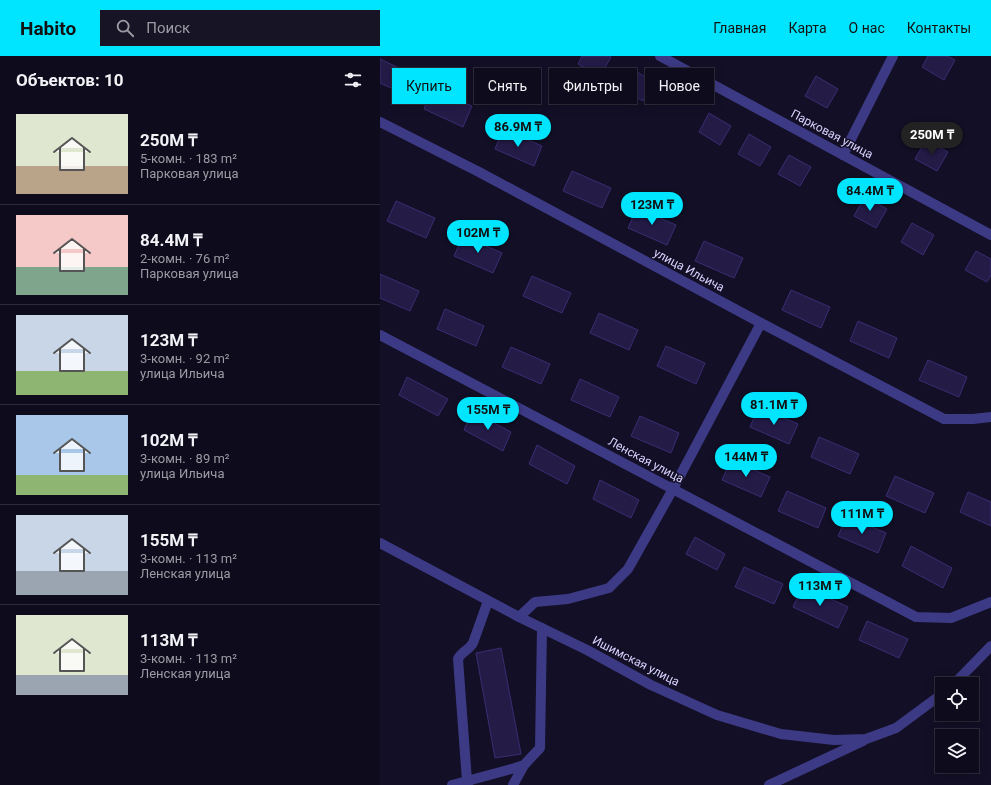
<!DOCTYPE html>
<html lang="ru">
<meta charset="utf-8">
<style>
:root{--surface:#0e0b1c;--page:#171425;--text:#f1f3f6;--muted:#9b9ba3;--line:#2e2b3b;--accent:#00e5ff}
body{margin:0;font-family:Roboto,sans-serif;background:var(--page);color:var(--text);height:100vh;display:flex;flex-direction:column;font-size:15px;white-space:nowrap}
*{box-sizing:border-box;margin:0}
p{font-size:13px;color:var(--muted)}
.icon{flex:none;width:22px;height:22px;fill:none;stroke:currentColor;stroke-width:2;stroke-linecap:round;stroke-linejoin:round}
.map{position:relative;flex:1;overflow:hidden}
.side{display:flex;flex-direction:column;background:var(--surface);width:380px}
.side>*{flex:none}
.hud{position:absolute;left:12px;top:12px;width:380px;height:36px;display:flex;gap:8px}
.tools{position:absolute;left:555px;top:621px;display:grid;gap:8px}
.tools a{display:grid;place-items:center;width:44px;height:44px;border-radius:0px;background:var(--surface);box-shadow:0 2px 10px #0003,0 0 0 1px var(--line);font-size:20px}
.price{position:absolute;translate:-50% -34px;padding:0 9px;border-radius:14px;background:var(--accent);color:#111;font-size:13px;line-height:26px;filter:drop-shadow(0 1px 2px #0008)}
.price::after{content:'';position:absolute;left:50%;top:24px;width:12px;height:9px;margin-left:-6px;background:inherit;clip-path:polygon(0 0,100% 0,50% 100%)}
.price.selected{background:#222;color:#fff}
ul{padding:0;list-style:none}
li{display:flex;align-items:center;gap:12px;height:100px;padding:0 16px}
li+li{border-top:1px solid var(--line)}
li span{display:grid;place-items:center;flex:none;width:112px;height:80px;border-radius:0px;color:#555}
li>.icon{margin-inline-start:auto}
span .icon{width:48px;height:48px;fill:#fffc;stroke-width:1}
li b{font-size:17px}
h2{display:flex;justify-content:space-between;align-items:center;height:48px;padding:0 16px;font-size:17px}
.chip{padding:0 14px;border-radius:0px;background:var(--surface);box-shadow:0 2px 10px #0003,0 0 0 1px var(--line);font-size:14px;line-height:36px}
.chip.selected{background:var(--accent);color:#111}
header{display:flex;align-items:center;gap:24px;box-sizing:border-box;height:56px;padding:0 20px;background:var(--accent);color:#111}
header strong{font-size:19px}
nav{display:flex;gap:22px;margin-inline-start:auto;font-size:14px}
.search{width:280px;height:36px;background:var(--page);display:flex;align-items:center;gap:10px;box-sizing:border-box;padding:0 14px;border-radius:0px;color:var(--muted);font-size:15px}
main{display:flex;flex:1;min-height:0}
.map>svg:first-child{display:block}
.building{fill:#241b47;stroke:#3b2d73}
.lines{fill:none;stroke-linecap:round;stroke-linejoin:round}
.minor{stroke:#3d3a85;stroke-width:10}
.labels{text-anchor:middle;stroke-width:3;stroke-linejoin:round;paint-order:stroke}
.street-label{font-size:12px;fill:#d9d4ff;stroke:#130f26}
</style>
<header>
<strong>Habito</strong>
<div class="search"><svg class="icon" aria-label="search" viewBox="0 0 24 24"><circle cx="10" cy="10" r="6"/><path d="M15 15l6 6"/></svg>Поиск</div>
<nav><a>Главная</a><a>Карта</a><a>О нас</a><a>Контакты</a></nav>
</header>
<main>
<section class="side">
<h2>Объектов: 10<svg class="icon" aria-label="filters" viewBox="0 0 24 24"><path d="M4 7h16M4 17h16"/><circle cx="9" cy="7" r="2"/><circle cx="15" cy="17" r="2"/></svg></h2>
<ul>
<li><span style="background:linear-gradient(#dfe7d0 65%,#b9a48a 0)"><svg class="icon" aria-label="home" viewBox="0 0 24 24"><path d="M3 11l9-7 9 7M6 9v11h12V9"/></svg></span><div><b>250M ₸</b><p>5-комн. · 183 m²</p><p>Парковая улица</p></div></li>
<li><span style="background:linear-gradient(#f6c9c9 65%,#7fa58c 0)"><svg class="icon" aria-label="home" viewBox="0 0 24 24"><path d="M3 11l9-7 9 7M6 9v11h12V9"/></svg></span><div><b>84.4M ₸</b><p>2-комн. · 76 m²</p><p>Парковая улица</p></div></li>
<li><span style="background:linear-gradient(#c9d6e8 70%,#8fb573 0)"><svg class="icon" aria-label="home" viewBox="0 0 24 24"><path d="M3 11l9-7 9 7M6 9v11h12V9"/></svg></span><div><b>123M ₸</b><p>3-комн. · 92 m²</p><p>улица Ильича</p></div></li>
<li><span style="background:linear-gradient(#a9c7e8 75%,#8fb573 0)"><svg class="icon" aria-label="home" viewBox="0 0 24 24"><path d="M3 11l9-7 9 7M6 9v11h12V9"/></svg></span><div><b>102M ₸</b><p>3-комн. · 89 m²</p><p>улица Ильича</p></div></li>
<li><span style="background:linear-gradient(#c9d6e8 70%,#9aa5b1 0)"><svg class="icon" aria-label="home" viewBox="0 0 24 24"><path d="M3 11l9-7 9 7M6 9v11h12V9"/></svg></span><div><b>155M ₸</b><p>3-комн. · 113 m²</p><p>Ленская улица</p></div></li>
<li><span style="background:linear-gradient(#dfe7d0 75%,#9aa5b1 0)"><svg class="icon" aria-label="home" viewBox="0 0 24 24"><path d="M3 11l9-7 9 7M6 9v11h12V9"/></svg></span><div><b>113M ₸</b><p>3-комн. · 113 m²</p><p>Ленская улица</p></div></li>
</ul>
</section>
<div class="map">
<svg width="611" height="729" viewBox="0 0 611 729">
<rect width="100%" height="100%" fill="#130f26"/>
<g class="building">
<path d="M 202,0 L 229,0 L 231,1 L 220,20 L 198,8 Z"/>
<path d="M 548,0 L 567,0 L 575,4 L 564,24 L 542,11 Z"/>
<path d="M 0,3 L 19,12 L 11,32 L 0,27 Z"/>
<path d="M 252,13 L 274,26 L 263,45 L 241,33 Z"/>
<path d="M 436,20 L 458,33 L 447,52 L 425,40 Z"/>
<path d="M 52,33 L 92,50 L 83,71 L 44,53 Z"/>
<path d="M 329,57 L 351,70 L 340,89 L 319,76 Z"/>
<path d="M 123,73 L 162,90 L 154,110 L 115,93 Z"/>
<path d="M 369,78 L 391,91 L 380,110 L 358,98 Z"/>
<path d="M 546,84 L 568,96 L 557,115 L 535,103 Z"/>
<path d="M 409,99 L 431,111 L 420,130 L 398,118 Z"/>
<path d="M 192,115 L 231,132 L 222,152 L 183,135 Z"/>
<path d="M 485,140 L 507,153 L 496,172 L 474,160 Z"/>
<path d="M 16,145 L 55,162 L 46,182 L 7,165 Z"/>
<path d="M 257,152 L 296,169 L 287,189 L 248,172 Z"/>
<path d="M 532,167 L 554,179 L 543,199 L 521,186 Z"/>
<path d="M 83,180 L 122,197 L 113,217 L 74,200 Z"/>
<path d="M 324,185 L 363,202 L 354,222 L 315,205 Z"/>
<path d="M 596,195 L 611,203 L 611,219 L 607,226 L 585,214 Z"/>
<path d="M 0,218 L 39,235 L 30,255 L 0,242 Z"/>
<path d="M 152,220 L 191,237 L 182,257 L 143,240 Z"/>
<path d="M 411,234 L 450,251 L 441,272 L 402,254 Z"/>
<path d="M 65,253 L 104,270 L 96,290 L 57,273 Z"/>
<path d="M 219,257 L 258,274 L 249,294 L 210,277 Z"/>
<path d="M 478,265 L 517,282 L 509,302 L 470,285 Z"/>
<path d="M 286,290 L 325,307 L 316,328 L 277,310 Z"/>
<path d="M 131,291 L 170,308 L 161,328 L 122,311 Z"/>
<path d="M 548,304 L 587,321 L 579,341 L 539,324 Z"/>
<path d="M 27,321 L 68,343 L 58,360 L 19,339 Z"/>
<path d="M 200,323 L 239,341 L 230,361 L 191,344 Z"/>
<path d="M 379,351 L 418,368 L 409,388 L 370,371 Z"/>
<path d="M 92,355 L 131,376 L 123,395 L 84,374 Z"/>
<path d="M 260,360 L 299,377 L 291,397 L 251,380 Z"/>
<path d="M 439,381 L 479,398 L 470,418 L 431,401 Z"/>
<path d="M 157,389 L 195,410 L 187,428 L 149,408 Z"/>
<path d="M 351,404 L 390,421 L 381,441 L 342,424 Z"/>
<path d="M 515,420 L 554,437 L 545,457 L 506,440 Z"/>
<path d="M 220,424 L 259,444 L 251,462 L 213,443 Z"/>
<path d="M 407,435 L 446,452 L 438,472 L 398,455 Z"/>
<path d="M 588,436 L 611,446 L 611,470 L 580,456 Z"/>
<path d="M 467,460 L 506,477 L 498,497 L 458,480 Z"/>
<path d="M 315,481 L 345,498 L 337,514 L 306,498 Z"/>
<path d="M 531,490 L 572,512 L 563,532 L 522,510 Z"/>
<path d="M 364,511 L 403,528 L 394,548 L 355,531 Z"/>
<path d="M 423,530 L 468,551 L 458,572 L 413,551 Z"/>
<path d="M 487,565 L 528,583 L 519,602 L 479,584 Z"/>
<path d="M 121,592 L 141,698 L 115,702 L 96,597 Z"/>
</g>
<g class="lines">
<g class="minor">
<path d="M 280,0 L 611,179"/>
<path d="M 0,66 L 99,116 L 381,267 L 564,363 L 593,363 L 611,361"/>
<path d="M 463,99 L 513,0"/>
<path d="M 0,279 L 536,561 L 571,562 L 611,546"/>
<path d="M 0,487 L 139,561 L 207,594 L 271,629 L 337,659 L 401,678 L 454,684 L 486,683 L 516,672 L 562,638"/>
<path d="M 139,561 L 155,546 L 188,543 L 229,532 L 248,513 L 293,433 L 381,267"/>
<path d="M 574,628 L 611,590"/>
<path d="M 72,729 L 87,725 L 78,603 C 81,596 89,594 93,587 L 108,545"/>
<path d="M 88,729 L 87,725 L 135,712 L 144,709 L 160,692 L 162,572"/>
<path d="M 133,729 L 144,709"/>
<path d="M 389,729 L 483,685"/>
</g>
</g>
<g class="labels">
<g class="street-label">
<text transform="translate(452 78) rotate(28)" y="4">Парковая улица</text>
<text transform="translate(309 214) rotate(28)" y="4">улица Ильича</text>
<text transform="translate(266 404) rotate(28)" y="4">Ленская улица</text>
<text transform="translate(256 605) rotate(27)" y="4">Ишимская улица</text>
</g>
</g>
</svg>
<div class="tools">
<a><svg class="icon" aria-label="locate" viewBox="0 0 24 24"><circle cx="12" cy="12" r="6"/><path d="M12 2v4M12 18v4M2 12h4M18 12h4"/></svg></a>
<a><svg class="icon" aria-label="layers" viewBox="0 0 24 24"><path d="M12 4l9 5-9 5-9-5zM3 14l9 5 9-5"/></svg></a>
</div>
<b class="price" style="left:138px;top:92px">86.9M ₸</b>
<b class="price selected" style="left:552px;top:100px">250M ₸</b>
<b class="price" style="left:490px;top:156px">84.4M ₸</b>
<b class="price" style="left:272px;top:170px">123M ₸</b>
<b class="price" style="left:98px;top:198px">102M ₸</b>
<b class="price" style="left:394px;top:370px">81.1M ₸</b>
<b class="price" style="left:108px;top:375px">155M ₸</b>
<b class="price" style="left:366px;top:422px">144M ₸</b>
<b class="price" style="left:482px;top:479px">111M ₸</b>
<b class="price" style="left:440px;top:551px">113M ₸</b>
<div class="hud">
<a class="chip selected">Купить</a>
<a class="chip">Снять</a>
<a class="chip">Фильтры</a>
<a class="chip">Новое</a>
</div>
</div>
</main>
